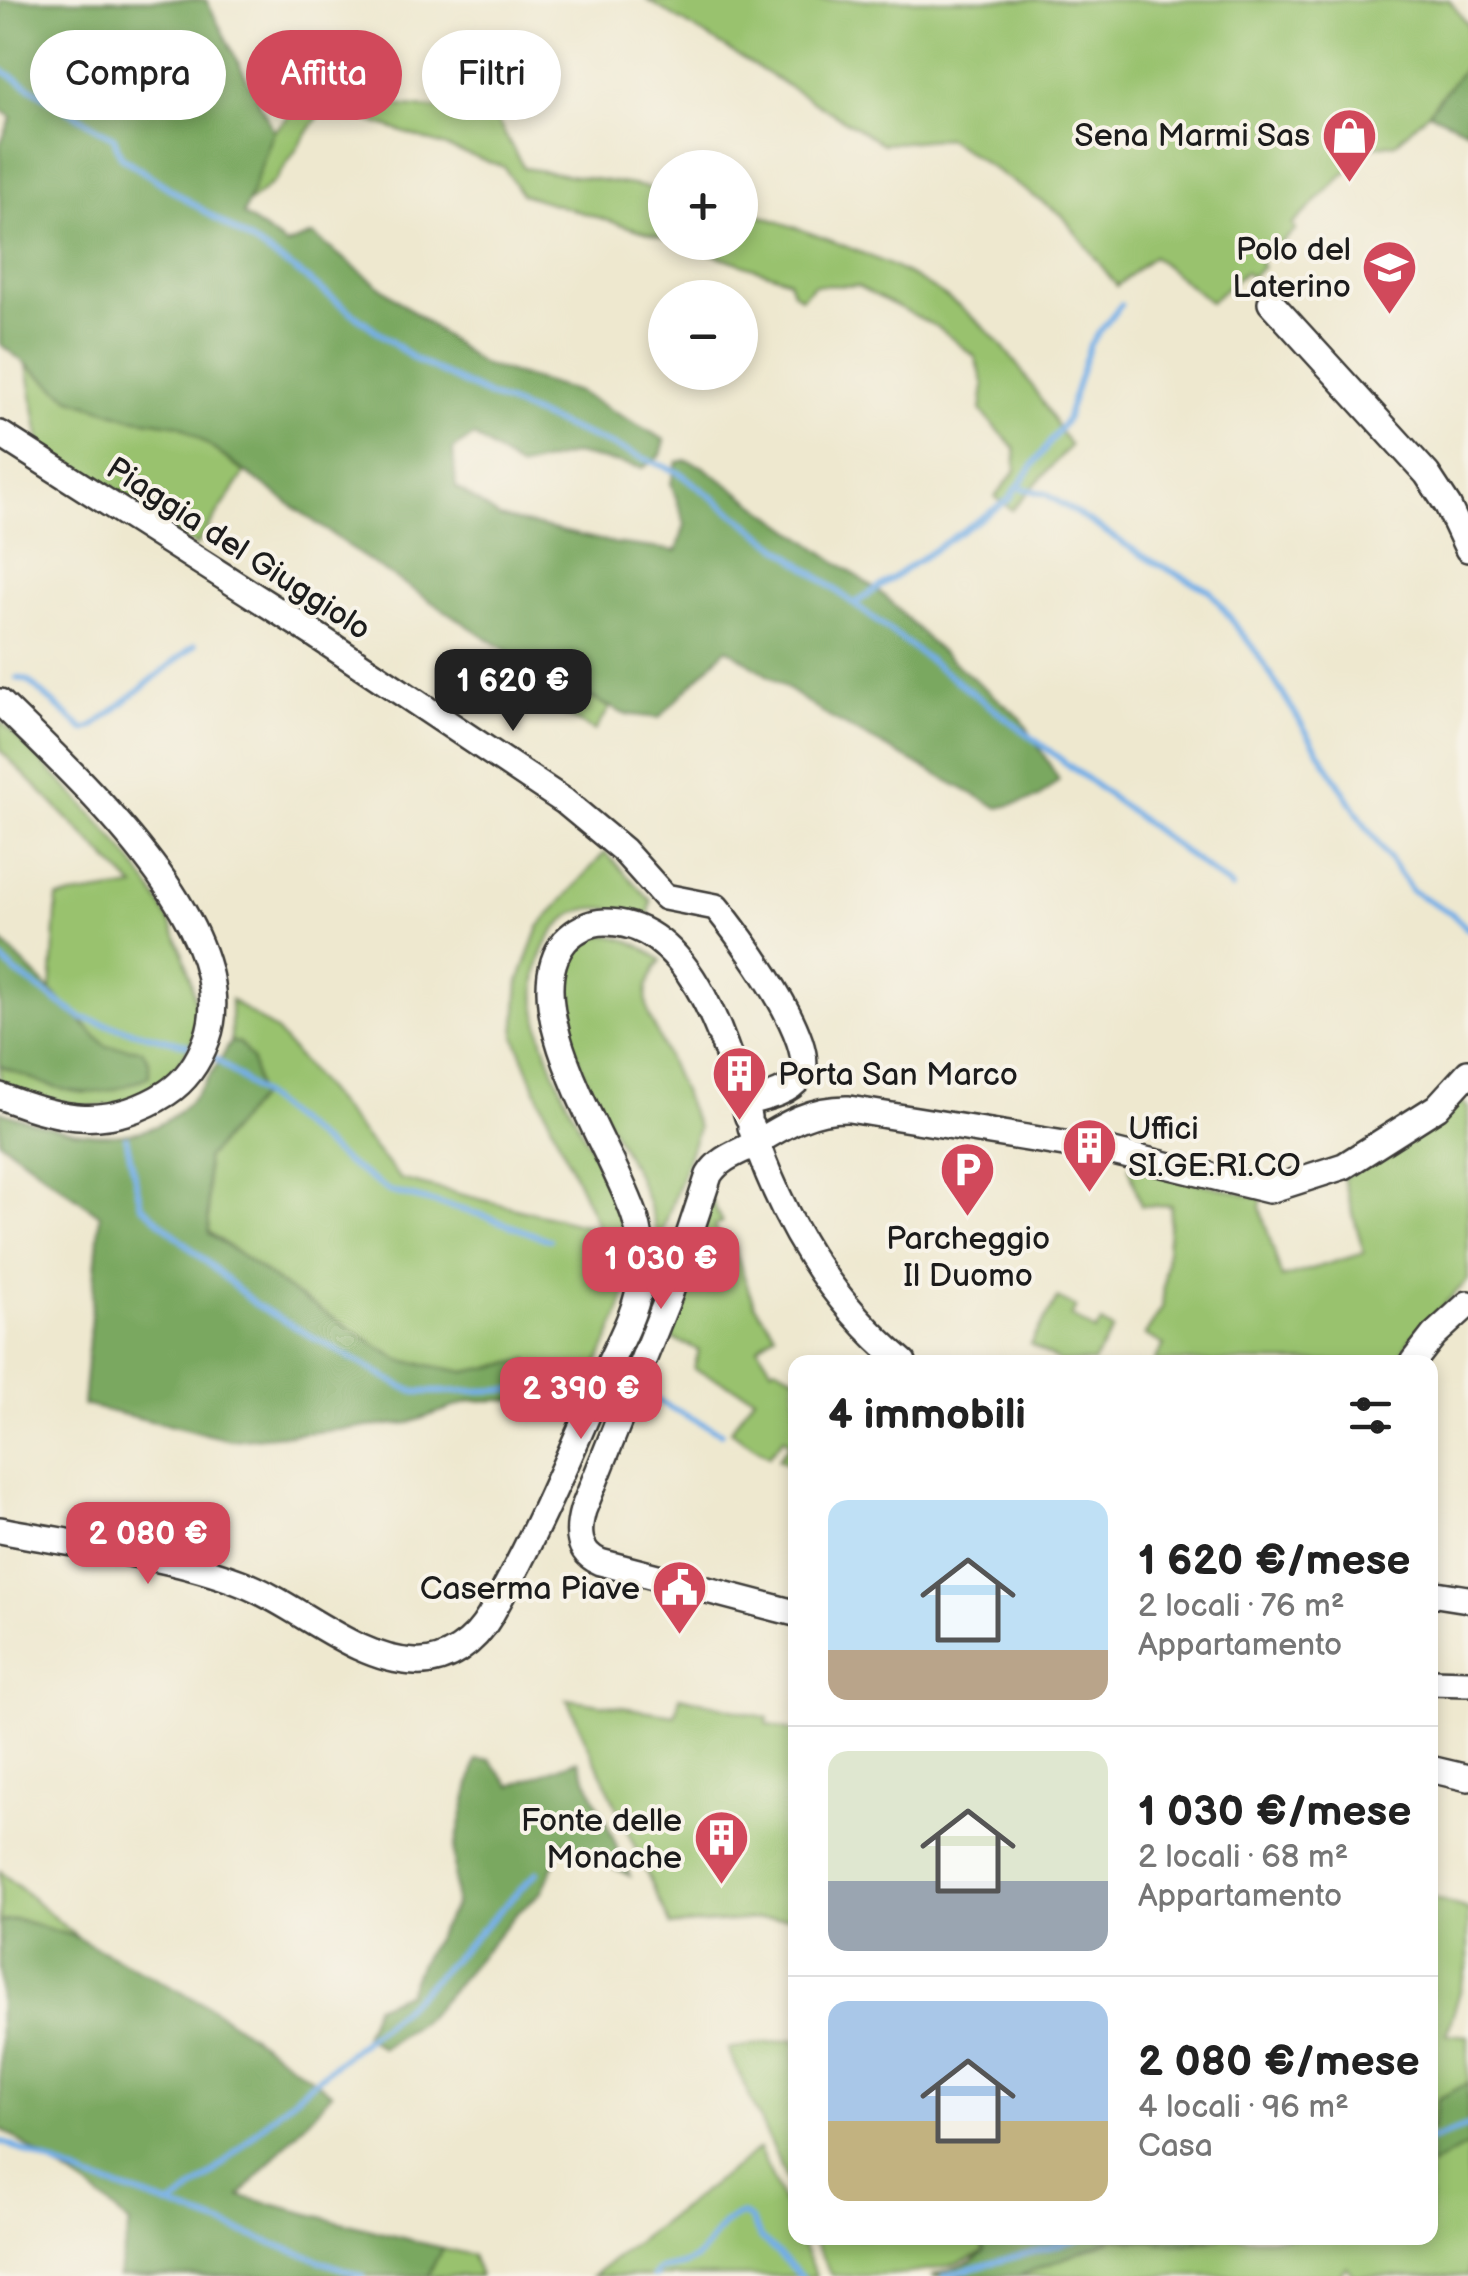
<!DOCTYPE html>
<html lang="it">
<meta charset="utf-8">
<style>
:root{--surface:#fff;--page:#f2f2f2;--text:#222;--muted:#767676;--line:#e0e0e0;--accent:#d1495b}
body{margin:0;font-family:"Balsamiq Sans",sans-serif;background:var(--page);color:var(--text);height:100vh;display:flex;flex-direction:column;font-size:38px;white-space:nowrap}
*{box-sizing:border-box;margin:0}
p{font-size:32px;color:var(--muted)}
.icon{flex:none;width:55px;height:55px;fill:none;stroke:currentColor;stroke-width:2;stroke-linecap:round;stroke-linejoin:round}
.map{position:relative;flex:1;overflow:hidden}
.sheet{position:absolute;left:788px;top:1355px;width:650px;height:890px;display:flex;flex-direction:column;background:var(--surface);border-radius:20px;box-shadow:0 5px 15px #0003}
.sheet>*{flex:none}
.top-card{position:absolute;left:30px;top:30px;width:608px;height:90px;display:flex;gap:20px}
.controls{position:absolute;left:648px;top:150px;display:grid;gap:20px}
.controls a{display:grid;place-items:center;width:110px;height:110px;border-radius:50%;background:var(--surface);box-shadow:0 5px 15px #0003;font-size:50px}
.price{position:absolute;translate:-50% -85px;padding:0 22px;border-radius:20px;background:var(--accent);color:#fff;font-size:32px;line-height:65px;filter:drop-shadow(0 2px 5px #0008)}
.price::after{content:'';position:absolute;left:50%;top:60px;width:30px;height:22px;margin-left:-15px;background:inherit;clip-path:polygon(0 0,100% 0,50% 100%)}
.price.selected{background:#222;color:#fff}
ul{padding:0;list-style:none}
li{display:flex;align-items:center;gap:30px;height:250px;padding:0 40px}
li+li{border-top:2px solid var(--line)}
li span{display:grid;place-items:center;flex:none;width:280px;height:200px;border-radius:20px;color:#555}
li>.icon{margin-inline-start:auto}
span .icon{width:120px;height:120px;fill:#fffc;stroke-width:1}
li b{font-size:42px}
h2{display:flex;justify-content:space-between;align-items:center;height:120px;padding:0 40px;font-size:42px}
.chip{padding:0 35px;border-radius:45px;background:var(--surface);box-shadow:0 5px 15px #0003;font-size:35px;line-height:90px}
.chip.selected{background:var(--accent);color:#fff}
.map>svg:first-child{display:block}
.green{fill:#99c26e;stroke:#5a6f45;stroke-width:2.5}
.forest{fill:#7aa861;stroke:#4b623e;stroke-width:2.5}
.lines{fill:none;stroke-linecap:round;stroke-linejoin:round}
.stream{stroke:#75afe6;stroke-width:6}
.minor-casing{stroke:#3c3b37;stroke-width:30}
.minor{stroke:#fff;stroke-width:25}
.labels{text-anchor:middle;stroke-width:8;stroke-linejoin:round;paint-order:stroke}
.poi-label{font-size:32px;fill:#1c1c1c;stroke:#f7f3e8;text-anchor:end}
.street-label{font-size:32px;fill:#1c1c1c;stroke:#f7f3e8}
</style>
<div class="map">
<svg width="1468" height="2276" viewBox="0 0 1468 2276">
<rect width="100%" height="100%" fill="#f7f3e8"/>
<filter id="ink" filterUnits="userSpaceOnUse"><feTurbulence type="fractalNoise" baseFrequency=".01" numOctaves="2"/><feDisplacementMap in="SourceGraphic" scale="20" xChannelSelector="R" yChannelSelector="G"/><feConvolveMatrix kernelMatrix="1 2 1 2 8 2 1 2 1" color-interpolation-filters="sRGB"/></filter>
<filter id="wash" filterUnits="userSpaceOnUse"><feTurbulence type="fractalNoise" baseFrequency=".0048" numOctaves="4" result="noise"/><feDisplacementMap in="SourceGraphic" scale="40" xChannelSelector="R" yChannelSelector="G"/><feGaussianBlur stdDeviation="2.25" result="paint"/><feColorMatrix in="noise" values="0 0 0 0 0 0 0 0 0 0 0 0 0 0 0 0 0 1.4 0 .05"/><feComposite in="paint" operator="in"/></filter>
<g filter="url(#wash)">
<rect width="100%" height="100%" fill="#eee8cf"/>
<g class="green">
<path d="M 647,0 L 1449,0 L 1468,25 L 1468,64 L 1428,112 L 1396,143 L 1372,147 L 1292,225 L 1296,230 L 1259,261 L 1263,267 L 1250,277 L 1245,272 L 1210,302 L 1153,256 L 1117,286 L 1062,215 L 947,138 L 883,144 Z"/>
<path d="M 342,65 L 374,104 L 492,112 L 524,168 L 665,190 L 665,238 L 521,194 L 504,167 L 339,110 L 320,114 L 276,180 L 246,205 L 274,131 Z"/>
<path d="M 740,208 C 832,242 935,269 1001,345 C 1028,375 1048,413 1070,446 L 1012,510 L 995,497 L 1016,470 L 1015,449 L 981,411 L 984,385 L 975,357 L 939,328 L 857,286 L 814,285 L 801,298 L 793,292 L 789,280 L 680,243 L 740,242 Z"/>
<path d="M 27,366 L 71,399 L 131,418 L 180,424 L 245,473 L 196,546 L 41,448 Z"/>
<path d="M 525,663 L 610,708 L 595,731 L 532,699 L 521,712 L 495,697 Z"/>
<path d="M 0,720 C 73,795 168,875 191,982 C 195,999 199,1017 194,1034 C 189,1053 173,1072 159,1084 C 113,1124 49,1102 0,1083 L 0,1066 L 51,1086 L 107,1047 L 51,992 L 57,898 L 135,887 L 0,750 Z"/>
<path d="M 605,852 L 651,901 L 648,921 C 617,908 582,897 557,928 C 484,1019 617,1157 630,1250 C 636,1298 593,1371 573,1415 L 538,1399 L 528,1360 L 465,1372 L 400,1360 L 292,1292 L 209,1232 L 206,1159 L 259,1097 L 240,1043 L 231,1042 L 231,1000 L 276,1031 L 400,1179 L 599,1229 L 534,1085 L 515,1036 L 519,981 L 539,927 Z"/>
<path d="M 603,935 C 628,937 641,946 661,960 C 647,980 643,991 649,1015 L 698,1128 L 659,1242 C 654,1219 647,1197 637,1176 C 611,1122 505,966 603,935 Z"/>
<path d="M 1461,1101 L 1468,1108 L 1468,1280 L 1410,1339 L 1396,1362 L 1154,1362 L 1164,1345 L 1145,1335 L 1162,1308 L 1171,1205 L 1141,1206 L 1129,1166 L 1262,1198 L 1260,1207 L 1282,1278 L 1364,1253 L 1343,1178 Z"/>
<path d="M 711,1199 L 722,1222 L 714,1226 L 723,1246 L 732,1243 L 754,1304 L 775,1333 L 758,1347 L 772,1369 L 775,1366 L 795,1376 L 795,1467 L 778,1460 L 790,1443 L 783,1438 L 769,1456 L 730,1431 L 754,1396 L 694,1369 L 699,1350 L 664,1335 L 676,1298 L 683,1295 Z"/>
<path d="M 1058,1298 L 1076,1308 L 1071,1316 L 1095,1331 L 1101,1323 L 1113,1330 L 1093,1362 L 1060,1362 L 1030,1344 Z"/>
<path d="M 680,1696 L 768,1718 L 767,1724 L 795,1731 L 795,1916 L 671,1926 L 567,1699 L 675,1715 Z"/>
<path d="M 0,1871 L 78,1938 L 17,1919 L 0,1922 Z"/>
<path d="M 1430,1897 L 1468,1909 L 1468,1965 L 1447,2034 L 1468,2036 L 1468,2083 L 1438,2099 L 1433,2128 L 1430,2129 Z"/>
<path d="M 795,2039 L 795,2198 L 728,2049 Z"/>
<path d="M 1468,2145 L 1468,2276 L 1355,2276 L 1347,2267 L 1338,2276 L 1018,2276 L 1113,2239 L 1186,2244 L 1223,2238 L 1430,2238 L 1430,2166 Z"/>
<path d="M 759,2149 L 795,2229 L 795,2238 L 799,2238 L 816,2276 L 592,2276 Z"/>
<path d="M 813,2238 L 980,2238 L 984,2251 C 942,2276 882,2276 831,2276 Z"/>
<path d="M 442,2248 L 472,2255 L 480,2276 L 428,2276 Z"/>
</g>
<g class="forest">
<path d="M 0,0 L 206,0 L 274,131 L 243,215 L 286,245 L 313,235 L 481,364 L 578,392 L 665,440 L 661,455 L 643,468 L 574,454 L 519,468 L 474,436 L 453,449 L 456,487 L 499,517 L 613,543 L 677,551 L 685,524 L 671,483 L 677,462 L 687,460 L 702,466 L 886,597 L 933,645 L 1021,718 L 1059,780 L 1038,798 L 999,808 L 829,717 L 727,648 L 659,718 L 624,714 L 525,663 L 369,561 L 180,425 L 131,418 L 71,399 L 0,344 L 0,144 L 12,117 L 0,109 Z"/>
<path d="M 1468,64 L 1468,130 L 1428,112 Z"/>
<path d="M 0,940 L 106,1046 L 142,1050 L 149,1061 L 149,1076 C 88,1107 60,1090 0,1066 Z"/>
<path d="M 231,1042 L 240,1043 L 252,1060 L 259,1097 L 206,1159 L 209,1233 L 292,1292 L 400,1360 L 465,1372 L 528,1360 L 538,1399 L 471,1401 L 409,1423 L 231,1440 L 83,1405 L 100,1215 L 0,1141 L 0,1111 C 48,1128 119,1150 167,1120 C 196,1102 214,1070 231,1042 Z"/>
<path d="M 476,1760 L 490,1760 L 511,1786 L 578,1760 L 630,1876 L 564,1842 L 542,1892 L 516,1914 L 429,2016 L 382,2048 L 364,2036 L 375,2006 L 408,1992 L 419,1965 L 455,1906 L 454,1850 Z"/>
<path d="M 17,1919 L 78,1938 L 210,2007 L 332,2093 L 240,2196 L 442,2248 L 428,2276 L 118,2276 L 130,2224 L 92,2191 L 0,2128 L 0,1922 Z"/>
<path d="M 1468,2083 L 1468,2145 L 1430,2166 L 1430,2129 L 1433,2128 L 1438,2099 Z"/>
<path d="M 980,2238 L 1223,2238 L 1186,2244 L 1113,2239 L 1018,2276 L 932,2276 L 971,2262 L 984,2251 Z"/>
</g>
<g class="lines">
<g class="stream">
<path d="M 0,69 L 114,138 L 121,157 L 295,270 L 414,359 L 487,395 L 680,473 L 1232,888"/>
<path d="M 1018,487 L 1046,494 L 1148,559 L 1210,591 L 1257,653 L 1367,828 L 1412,891 L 1451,913 L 1468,929"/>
<path d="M 854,604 L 1008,500 L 1066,420 L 1090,344 L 1121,305"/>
<path d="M 17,678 L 27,680 L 84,730 L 93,727 L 195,645"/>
<path d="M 0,958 L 16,973 L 82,1018 L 187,1045"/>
<path d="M 214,1057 L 347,1163 L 389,1191 L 482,1215 L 549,1240"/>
<path d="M 126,1138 L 141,1205 L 256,1305 L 401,1386 L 416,1392 L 439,1392 L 577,1388"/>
<path d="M 652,1398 L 721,1433"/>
<path d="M 432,1981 L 537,1872"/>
<path d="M 1430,2140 L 1468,2126"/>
<path d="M 0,2141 L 88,2179 L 138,2194 L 362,2276"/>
<path d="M 169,2206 C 213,2180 243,2142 280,2110 C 329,2067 382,2029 429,1984"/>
<path d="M 654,2276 L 658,2270 C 671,2267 686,2266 696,2258 C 717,2242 713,2224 742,2214 L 751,2220 L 761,2238 L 802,2276"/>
<path d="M 945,2276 L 1082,2238"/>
</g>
</g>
</g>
<g filter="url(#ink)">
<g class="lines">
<defs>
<g id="minor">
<path d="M 1271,303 L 1427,474 L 1448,506 L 1468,549"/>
<path d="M 0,434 L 314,634 L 564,801 L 623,850 L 665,897 L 716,907 C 737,932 823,1047 800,1077 C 788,1094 762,1098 743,1103"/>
<path d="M 0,702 C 70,772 247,928 207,1039 C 199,1061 187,1080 167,1093 C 109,1130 60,1120 0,1096"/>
<path d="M 751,1127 C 782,1220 828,1299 903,1362"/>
<path d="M 1413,1362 L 1434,1335 L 1468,1304"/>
<path d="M 0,1530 C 76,1545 169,1555 241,1583 C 297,1604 354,1660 415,1662 C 447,1664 475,1642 490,1616 C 534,1539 569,1457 604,1376 C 617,1345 638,1311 641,1277 C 643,1257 641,1236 635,1217 C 614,1150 512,1006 565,941 C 575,930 590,922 605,922 C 694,922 727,1050 748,1117"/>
<path d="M 1430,1593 L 1468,1599"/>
<path d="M 795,1613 L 600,1562 C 577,1552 577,1531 583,1510 L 670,1293 L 709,1175 C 719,1158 738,1153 754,1144 C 785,1125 811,1108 849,1109 L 1113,1152 L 1269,1190 L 1344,1166 L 1437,1107 L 1468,1073"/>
<path d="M 1430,1682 L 1468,1683"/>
<path d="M 1430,1769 L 1468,1778"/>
</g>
</defs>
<use href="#minor" class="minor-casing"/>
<use href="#minor" class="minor"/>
</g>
</g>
<defs>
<symbol id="shop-pin" viewBox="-11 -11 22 30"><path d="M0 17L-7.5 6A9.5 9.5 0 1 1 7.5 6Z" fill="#d1495b" stroke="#f7f3e8"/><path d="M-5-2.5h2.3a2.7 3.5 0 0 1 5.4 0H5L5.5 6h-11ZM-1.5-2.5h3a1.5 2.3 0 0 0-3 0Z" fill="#fff"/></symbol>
<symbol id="university-pin" viewBox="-11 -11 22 30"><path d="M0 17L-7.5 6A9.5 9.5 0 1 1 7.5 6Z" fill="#d1495b" stroke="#f7f3e8"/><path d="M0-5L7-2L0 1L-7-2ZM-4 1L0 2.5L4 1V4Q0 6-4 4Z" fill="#fff"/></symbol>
<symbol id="building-pin" viewBox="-11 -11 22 30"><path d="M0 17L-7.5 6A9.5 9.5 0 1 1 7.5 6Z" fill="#d1495b" stroke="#f7f3e8"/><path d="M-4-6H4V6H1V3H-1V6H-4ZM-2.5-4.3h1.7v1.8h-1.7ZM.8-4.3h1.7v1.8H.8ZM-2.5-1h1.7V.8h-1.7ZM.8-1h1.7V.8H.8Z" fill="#fff"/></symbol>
<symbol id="parking-pin" viewBox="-11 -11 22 30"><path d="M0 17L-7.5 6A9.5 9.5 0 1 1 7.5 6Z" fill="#d1495b" stroke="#f7f3e8"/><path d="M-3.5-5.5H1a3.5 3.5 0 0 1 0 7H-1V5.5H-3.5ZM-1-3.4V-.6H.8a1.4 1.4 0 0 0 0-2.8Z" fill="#fff"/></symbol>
<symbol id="civic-pin" viewBox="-11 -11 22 30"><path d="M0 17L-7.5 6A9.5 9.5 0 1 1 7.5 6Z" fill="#d1495b" stroke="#f7f3e8"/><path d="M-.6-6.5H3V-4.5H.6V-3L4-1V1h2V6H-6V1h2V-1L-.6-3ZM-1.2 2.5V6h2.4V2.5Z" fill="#fff"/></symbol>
</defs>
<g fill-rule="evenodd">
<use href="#shop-pin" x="1318" y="104" width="63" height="86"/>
<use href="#university-pin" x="1358" y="236" width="63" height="86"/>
<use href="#building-pin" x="708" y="1042" width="63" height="86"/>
<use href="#building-pin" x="1058" y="1114" width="63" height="86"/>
<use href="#parking-pin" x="936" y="1138" width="63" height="86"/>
<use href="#civic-pin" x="648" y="1556" width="63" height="86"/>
<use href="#building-pin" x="690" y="1806" width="63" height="86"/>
</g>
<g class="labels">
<g class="poi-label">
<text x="1310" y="146">Sena Marmi Sas</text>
<text x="1351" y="260">Polo del<tspan x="1351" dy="37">Laterino</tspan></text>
<text x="778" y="1085" text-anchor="start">Porta San Marco</text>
<text x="1128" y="1139" text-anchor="start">Uffici<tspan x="1128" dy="37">SI.GE.RI.CO</tspan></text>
<text x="968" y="1249" text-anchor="middle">Parcheggio<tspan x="968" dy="37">Il Duomo</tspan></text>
<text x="640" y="1599">Caserma Piave</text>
<text x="682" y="1831">Fonte delle<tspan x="682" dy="37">Monache</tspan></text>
</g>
<g class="street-label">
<text transform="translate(239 548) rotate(33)" y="11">Piaggia del Giuggiolo</text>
</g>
</g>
</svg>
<div class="controls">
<a>+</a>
<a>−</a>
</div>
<b class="price selected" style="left:513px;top:734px">1 620 €</b>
<b class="price" style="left:661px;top:1312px">1 030 €</b>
<b class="price" style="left:581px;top:1442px">2 390 €</b>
<b class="price" style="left:148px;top:1587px">2 080 €</b>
<div class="top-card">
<a class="chip">Compra</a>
<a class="chip selected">Affitta</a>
<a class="chip">Filtri</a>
</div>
<section class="sheet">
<h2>4 immobili<svg class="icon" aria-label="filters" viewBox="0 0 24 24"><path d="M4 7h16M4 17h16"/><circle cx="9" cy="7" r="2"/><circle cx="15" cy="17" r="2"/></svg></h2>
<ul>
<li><span style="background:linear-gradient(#bfe0f5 75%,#b9a48a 0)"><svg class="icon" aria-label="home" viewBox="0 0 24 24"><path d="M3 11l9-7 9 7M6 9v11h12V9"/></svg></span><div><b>1 620 €/mese</b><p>2 locali · 76 m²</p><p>Appartamento</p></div></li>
<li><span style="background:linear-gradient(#dfe7d0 65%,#9aa5b1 0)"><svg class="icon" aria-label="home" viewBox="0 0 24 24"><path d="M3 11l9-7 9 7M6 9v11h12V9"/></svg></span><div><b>1 030 €/mese</b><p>2 locali · 68 m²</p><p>Appartamento</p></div></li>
<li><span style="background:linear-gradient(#a9c7e8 60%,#c2b280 0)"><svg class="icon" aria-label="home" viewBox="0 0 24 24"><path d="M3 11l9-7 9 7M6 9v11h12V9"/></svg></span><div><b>2 080 €/mese</b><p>4 locali · 96 m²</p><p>Casa</p></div></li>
</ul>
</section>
</div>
